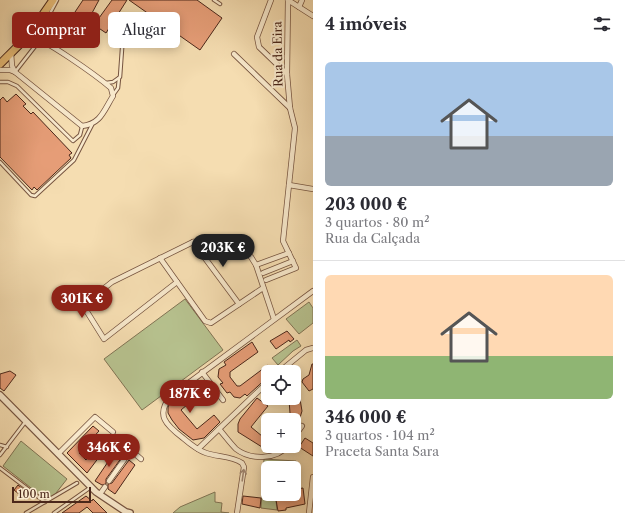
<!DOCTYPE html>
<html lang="pt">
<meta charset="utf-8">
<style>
:root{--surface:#fff;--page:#f7f7f7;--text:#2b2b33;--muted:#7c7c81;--line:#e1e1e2;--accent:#8f2418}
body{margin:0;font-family:"Libre Caslon Text",serif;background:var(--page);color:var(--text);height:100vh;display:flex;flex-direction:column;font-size:15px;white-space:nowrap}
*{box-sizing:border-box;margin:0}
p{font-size:13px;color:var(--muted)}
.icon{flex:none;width:22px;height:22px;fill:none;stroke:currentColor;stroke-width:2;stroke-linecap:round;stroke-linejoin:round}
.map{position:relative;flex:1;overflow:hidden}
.details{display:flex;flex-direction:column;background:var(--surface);width:312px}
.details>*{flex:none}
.top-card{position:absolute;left:12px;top:12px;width:241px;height:36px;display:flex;gap:8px}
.buttons{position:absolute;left:261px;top:365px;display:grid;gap:8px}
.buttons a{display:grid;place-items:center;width:40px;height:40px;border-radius:6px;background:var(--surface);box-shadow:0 2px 10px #0003;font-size:20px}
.scale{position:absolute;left:12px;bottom:10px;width:79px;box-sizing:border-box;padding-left:4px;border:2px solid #4b271a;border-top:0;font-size:11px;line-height:14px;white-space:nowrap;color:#4b271a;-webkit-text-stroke:3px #f8e9cc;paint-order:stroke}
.price{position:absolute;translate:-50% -34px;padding:0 9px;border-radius:14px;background:var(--accent);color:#fff;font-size:13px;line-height:26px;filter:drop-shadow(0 1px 2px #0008)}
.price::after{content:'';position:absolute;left:50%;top:24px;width:12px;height:9px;margin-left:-6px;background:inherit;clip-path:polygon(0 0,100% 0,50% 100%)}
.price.current{background:#222;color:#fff}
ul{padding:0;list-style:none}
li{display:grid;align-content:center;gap:8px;height:212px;padding:0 12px}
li+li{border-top:1px solid var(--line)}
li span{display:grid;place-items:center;height:124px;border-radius:6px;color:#555}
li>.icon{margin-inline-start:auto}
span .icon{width:72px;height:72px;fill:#fffc;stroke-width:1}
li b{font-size:17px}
h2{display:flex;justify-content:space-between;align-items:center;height:48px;padding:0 12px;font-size:17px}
.pill{padding:0 14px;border-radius:6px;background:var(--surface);box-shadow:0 2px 10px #0003;font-size:14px;line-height:36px}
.pill.current{background:var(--accent);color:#fff}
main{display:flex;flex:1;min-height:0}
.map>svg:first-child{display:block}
.green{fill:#b7c28f;stroke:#817454;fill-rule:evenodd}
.building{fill:#e69d77;stroke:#4b271a}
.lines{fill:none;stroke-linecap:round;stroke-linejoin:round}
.service-casing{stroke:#765440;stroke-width:4.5}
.minor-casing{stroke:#765440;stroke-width:6}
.tertiary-casing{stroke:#765440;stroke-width:8}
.primary-casing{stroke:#4b271a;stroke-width:9}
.service{stroke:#f8e9cc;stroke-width:2.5}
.minor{stroke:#f8e9cc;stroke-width:4.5}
.tertiary{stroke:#f8e9cc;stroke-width:5.5}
.primary{stroke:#eabe78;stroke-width:7}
.oneway{stroke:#a28873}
.labels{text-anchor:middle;stroke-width:4;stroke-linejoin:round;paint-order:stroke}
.street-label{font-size:12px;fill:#4b271a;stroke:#f8e9cc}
</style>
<main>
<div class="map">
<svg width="313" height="513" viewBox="0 0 313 513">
<rect width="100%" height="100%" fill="#f5ddb1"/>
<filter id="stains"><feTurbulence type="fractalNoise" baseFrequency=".005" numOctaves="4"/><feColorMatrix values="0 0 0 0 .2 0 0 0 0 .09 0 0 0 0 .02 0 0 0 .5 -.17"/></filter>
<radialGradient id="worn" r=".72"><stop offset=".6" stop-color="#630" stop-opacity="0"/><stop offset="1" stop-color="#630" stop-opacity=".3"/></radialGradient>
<g class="green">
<path d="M 185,299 L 223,350 L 142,410 L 104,359 Z"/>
<path d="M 309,302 L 313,308 L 313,323 L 299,334 L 286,319 Z"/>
<path d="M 297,340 L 301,346 L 293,351 L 278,365 L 272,358 Z"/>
<path d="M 21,441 L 67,479 L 49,502 L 3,466 Z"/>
<path d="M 264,459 L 296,461 L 298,495 L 276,500 L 277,510 L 261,508 ZM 268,468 L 294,468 L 294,494 L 268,494 Z"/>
<path d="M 215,492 L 215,502 L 222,503 L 221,512 L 229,513 L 173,513 L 180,507 Z"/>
</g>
<g class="building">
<path d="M 83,0 L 99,0 L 92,13 L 99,18 L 112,0 L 127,0 L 106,33 L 75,12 Z"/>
<path d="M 129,0 L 197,0 L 222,18 L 200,50 Z"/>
<path d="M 16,94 L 26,104 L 23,106 L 31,114 L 33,112 L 72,153 L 69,155 L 71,158 L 37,190 L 34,187 L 32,190 L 0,157 L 0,100 L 3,97 L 7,102 Z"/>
<path d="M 287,331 L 294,339 L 290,342 L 289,340 L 276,349 L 270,341 Z"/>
<path d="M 252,342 L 258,352 L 230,372 L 230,377 L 237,386 L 240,386 L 268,365 L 272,372 L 268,372 L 268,377 L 247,396 L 245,394 L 240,398 L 234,397 L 230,392 L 227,393 L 220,384 L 223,383 L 218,377 L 219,369 L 226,365 L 224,362 Z"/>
<path d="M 312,364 L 313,364 L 313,389 L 309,391 L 302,382 L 303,379 L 309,375 Z"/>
<path d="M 10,371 L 16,375 L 4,391 L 0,388 L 0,374 Z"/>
<path d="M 199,380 L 207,388 L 181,410 L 197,429 L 214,415 L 220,422 L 204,438 L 193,440 L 179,429 L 172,420 L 168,413 L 168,407 L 170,403 Z"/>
<path d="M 257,398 L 268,406 L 251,427 L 268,441 L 268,446 L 282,446 L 270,452 L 238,432 L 238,424 L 240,419 Z"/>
<path d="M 300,399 L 302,411 L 299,421 L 294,429 L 294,420 L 286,420 L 290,413 L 289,400 Z"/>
<path d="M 93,426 L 99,431 L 79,453 L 86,460 L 105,435 L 112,440 L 87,473 L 67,453 Z"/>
<path d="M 305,438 L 313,443 L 313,456 L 299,447 Z"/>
<path d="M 116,450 L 122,457 L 106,479 L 106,484 L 102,485 L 95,481 Z"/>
<path d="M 129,460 L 135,465 L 115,494 L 108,489 L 108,484 L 112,483 Z"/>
<path d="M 18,485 L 29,494 L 25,499 L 14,490 Z"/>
<path d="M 303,488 L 305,504 L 286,508 L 286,510 L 278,511 L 276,500 L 284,498 L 284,496 L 298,495 L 297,489 Z"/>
<path d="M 86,496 L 92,501 L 93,499 L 107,513 L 93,513 L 87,507 L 79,513 L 62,513 Z"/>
<path d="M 243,496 L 261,498 L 260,508 L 242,504 Z"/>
</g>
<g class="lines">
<defs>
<g id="service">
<path d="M 214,0 L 220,4"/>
<path d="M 46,42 C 39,27 51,13 57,0"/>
<path d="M 15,72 L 40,40"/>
<path d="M 0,82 L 8,82 L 17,86 L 73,141 L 80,135 L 82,127"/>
<path d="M 106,83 L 113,82 L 120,77 L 124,21"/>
<path d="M 113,95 L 118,88 L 119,78"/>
<path d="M 0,162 L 31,195 L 35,196 L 74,160 L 92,125"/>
<path d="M 0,445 L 7,447"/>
<path d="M 0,455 L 26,421"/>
<path d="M 0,468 L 45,502"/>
<path d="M 26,513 L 77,483"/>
<path d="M 54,513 L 91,487"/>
</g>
<g id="minor">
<path d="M 271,0 L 257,37 L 259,47 L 287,74"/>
<path d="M 288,0 L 313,16"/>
<path d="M 299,7 L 302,0"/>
<path d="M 11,53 L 12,66 L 15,72"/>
<path d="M 234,54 L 290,108"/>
<path d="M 0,70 L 10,70 L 15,72 L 82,126 C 101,124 104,110 113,96 L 111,88 C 98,77 42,36 28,36"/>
<path d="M 289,185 L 313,189"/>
<path d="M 193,242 L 239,304"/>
<path d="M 160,258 L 205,321 L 211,323 L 263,288"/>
<path d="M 256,265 L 289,253"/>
<path d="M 263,273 L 293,261"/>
<path d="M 266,280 L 296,268 L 283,241 L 295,128 L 290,108 L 287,74 L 288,0"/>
<path d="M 74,291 L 104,339 L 177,282"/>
<path d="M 83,305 L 112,282 L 193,242 L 202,241 L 246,253 L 251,257 L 256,265 L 274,319"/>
<path d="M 202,372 L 223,400"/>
<path d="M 279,372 L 306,350 L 313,348"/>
<path d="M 219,429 C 225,436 230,443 236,449 C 250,460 277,460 287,446"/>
<path d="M 294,437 L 302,426"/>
<path d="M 127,447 L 141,459"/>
<path d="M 198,449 L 268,382"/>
<path d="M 58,454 L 95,417 L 113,432"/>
<path d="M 109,481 L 131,450"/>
<path d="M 100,494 L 105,487"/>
<path d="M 237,513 L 244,467 L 242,463 C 232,456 218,457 206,453 C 197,450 190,444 183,438 C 166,425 155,415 171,396 L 313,291"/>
<path d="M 309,513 L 313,477"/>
</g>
<path id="tertiary" d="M 0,395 L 96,492 L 126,512 L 130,513"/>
<path id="primary" d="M 0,64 L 28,36 L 53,0"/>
</defs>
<use href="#service" class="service-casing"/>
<use href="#minor" class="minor-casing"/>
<use href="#tertiary" class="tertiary-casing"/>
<use href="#primary" class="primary-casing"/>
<use href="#service" class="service"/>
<use href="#minor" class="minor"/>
<use href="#tertiary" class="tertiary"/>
<use href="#primary" class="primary"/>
</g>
<defs><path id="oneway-shaft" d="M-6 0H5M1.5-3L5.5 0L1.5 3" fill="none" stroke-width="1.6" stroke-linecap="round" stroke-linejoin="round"/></defs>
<use class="oneway" href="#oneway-shaft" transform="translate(243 475) rotate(-82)"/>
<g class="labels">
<g class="street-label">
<text transform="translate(278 54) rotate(-91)" y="4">Rua da Eira</text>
</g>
</g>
<rect width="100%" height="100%" filter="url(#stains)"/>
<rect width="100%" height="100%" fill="url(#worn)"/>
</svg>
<div class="buttons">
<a><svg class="icon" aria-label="locate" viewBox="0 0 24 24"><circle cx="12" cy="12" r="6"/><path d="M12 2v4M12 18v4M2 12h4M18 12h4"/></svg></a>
<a>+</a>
<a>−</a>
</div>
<div class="scale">100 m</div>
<b class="price current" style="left:223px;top:268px">203K €</b>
<b class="price" style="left:82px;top:319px">301K €</b>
<b class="price" style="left:190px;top:414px">187K €</b>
<b class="price" style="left:109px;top:468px">346K €</b>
<div class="top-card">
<a class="pill current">Comprar</a>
<a class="pill">Alugar</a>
</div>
</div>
<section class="details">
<h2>4 imóveis<svg class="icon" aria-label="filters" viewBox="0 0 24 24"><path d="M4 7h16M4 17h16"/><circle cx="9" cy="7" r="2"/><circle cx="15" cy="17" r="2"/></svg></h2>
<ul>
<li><span style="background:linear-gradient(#a9c7e8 60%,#9aa5b1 0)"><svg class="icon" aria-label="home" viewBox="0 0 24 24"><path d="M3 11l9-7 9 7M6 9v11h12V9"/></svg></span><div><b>203 000 €</b><p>3 quartos · 80 m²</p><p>Rua da Calçada</p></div></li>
<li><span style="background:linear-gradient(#ffd9b3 65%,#8fb573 0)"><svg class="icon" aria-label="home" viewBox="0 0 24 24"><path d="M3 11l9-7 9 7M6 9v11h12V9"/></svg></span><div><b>346 000 €</b><p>3 quartos · 104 m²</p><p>Praceta Santa Sara</p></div></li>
</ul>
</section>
</main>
